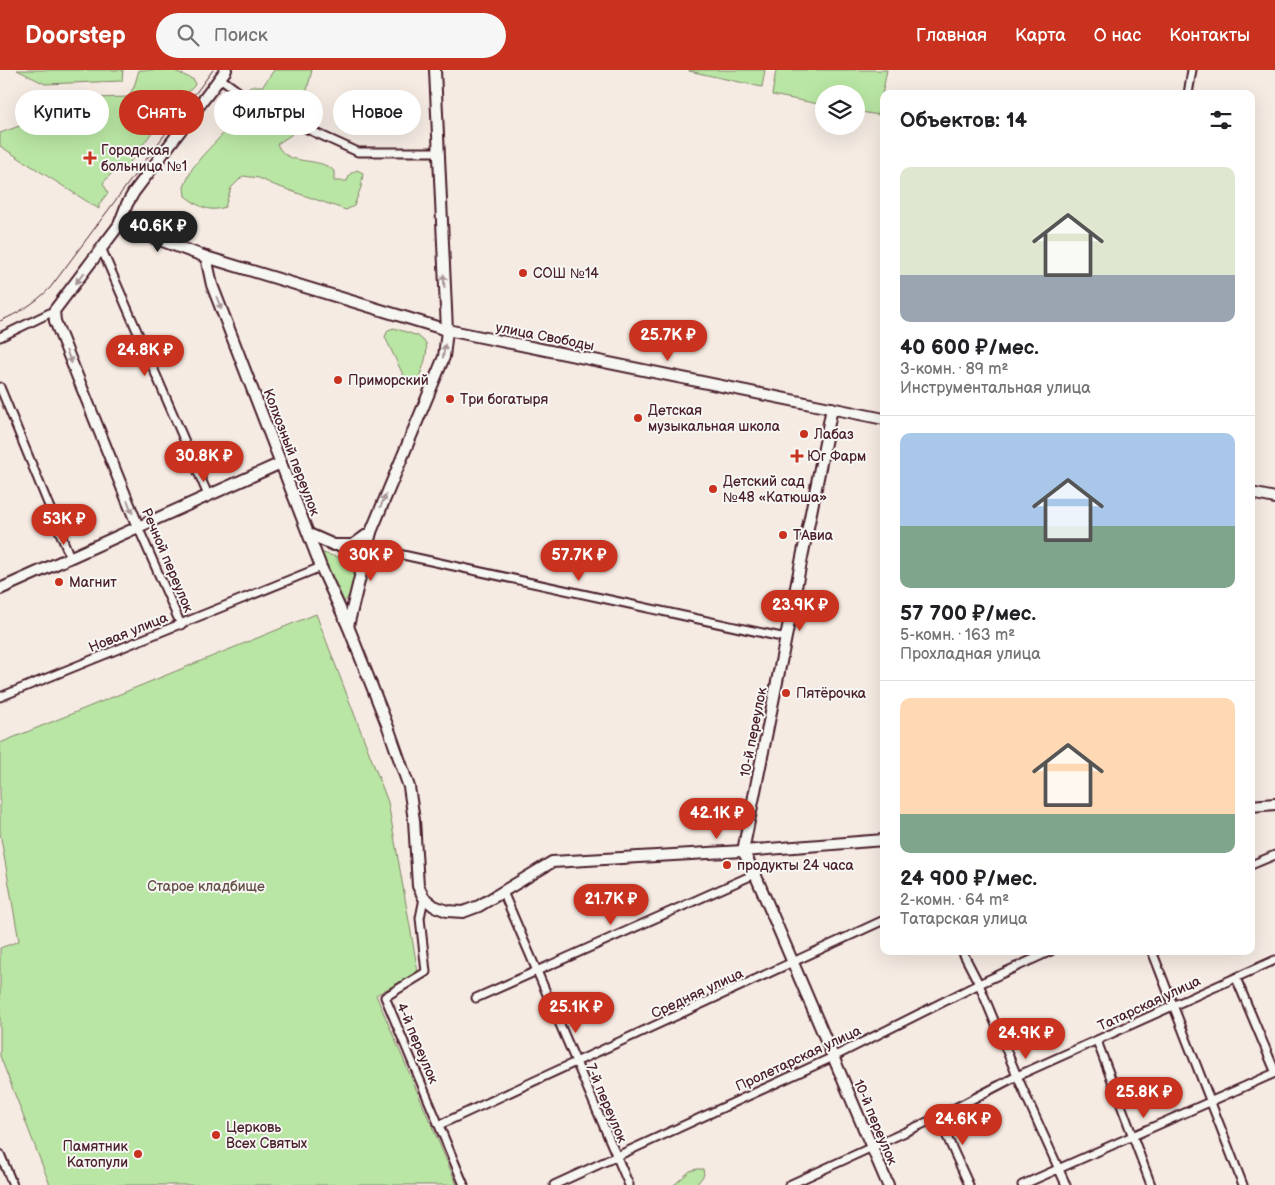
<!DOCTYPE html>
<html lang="ru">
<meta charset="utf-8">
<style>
:root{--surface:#fff;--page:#f6f6f6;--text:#202124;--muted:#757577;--line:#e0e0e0;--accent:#c8321e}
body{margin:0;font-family:"Balsamiq Sans",sans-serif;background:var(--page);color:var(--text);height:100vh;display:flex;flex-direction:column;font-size:19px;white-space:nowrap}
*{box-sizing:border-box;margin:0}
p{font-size:16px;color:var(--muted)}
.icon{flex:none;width:28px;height:28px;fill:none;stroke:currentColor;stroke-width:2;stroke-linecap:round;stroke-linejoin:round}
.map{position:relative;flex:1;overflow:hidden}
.drawer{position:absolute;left:880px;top:20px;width:375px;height:865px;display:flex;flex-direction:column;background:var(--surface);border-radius:10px;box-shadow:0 5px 20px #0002}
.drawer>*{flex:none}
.hud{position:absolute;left:15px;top:20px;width:475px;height:45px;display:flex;gap:10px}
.buttons{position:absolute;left:815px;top:15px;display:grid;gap:10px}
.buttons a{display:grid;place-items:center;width:50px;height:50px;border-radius:50%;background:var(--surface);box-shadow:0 5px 20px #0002;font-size:25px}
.price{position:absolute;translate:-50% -42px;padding:0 11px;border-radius:18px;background:var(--accent);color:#fff;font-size:16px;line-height:32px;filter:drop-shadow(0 1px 2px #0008)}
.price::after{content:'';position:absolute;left:50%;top:30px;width:15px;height:11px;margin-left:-8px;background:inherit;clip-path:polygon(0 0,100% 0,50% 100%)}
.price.selected{background:#222;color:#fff}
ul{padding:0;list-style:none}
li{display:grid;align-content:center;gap:10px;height:265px;padding:0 20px}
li+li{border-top:1px solid var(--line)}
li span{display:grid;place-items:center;height:155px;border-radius:10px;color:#555}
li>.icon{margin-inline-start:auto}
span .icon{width:90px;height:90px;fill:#fffc;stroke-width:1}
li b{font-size:21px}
h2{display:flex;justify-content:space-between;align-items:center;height:60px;padding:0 20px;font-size:21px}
.tag{padding:0 18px;border-radius:22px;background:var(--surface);box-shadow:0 5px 20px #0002;font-size:18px;line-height:45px}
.tag.selected{background:var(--accent);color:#fff}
header{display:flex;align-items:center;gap:30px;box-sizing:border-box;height:70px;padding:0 25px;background:var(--accent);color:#fff}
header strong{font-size:24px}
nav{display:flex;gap:28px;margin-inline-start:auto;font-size:18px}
.search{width:350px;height:45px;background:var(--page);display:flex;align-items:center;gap:12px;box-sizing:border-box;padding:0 18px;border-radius:28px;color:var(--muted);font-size:19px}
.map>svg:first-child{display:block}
.green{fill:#b9e6a4;stroke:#828268}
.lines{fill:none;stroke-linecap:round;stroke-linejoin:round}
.street-casing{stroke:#4a1f2b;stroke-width:11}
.secondary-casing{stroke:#4a1f2b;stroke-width:14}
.street{stroke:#f6f6f2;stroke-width:7}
.secondary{stroke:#f6f6f2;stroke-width:10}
.tram{stroke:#4a1f2b;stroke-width:1}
.oneway{fill:#a99598}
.poi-dot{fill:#c8321e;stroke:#f6f6f2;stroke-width:2}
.labels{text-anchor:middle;stroke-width:4;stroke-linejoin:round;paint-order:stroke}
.poi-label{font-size:14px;fill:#4a1f2b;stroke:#f6f6f2;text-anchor:start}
.street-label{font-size:14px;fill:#4a1f2b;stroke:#f6f6f2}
.park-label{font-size:14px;fill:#665149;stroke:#f6f6f2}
</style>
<header>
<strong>Doorstep</strong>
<div class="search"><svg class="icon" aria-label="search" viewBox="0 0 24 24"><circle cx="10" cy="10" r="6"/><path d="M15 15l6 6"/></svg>Поиск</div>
<nav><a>Главная</a><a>Карта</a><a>О нас</a><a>Контакты</a></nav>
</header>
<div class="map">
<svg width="1275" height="1115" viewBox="0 0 1275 1115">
<rect width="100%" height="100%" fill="#f5ebe3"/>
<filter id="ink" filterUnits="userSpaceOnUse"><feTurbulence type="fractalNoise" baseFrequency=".02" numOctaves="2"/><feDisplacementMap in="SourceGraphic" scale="10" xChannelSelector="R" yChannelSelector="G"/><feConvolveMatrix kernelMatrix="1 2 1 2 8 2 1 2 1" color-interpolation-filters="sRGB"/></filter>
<g filter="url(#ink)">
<g class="green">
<path d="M 17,0 L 123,0 L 122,11 L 45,14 Z"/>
<path d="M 139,0 L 173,0 L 194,10 L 195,15 L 161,50 L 125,99 L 118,96 L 103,113 L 108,123 L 99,134 L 99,139 L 0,76 L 0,63 L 25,54 L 35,60 L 48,64 L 57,56 L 58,47 L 49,36 L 49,32 L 59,29 L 128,27 L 134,17 Z"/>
<path d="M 274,0 L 312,0 L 306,24 L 291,65 L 277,74 C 287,98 318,85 334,101 L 334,111 L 347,111 L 350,104 L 357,100 L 363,103 L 361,117 L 354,136 L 346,140 L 274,115 L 259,108 L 243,106 L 231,118 L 225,137 C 209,143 198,136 185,126 L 184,117 L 192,99 L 202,86 L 223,64 L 240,36 L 239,30 L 244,20 L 254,16 L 263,16 Z"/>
<path d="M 689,0 L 765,0 L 762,17 L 689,1 Z"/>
<path d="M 776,0 L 887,0 L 878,45 L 856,41 L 856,24 L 824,24 L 824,35 L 772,25 Z"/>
<path d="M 394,258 L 418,266 L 426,273 C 429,284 421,306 414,315 L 406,311 L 385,267 L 388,260 Z"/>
<path d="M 359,480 L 361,483 C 358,495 353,524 344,532 L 339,530 L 321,484 L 323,483 C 340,488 342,490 359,480 Z"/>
<path d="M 316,544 L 388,732 L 418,902 L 376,925 L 457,1115 L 50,1115 L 0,986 L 0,878 L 19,871 L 0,763 L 0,673 Z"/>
<path d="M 697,1099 L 703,1099 L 704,1105 L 696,1115 L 674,1115 L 690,1101 Z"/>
</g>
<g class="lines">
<defs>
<g id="street">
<path d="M 220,8 L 261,38 L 358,82 L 438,82"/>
<path d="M 1188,24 L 1192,0"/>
<path d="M 102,180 L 208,425"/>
<path d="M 0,267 L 54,241"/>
<path d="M 0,317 L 70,487"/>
<path d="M 138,457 L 181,555"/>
<path d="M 366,477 L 786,568"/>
<path d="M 0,627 L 321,497"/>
<path d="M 1251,795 L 1275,785"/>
<path d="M 503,822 L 629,1115"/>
<path d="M 424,828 L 420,848 L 426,902 L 385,927 L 464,1115"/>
<path d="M 962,881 L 979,914 L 1017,1006 L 1066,1115"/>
<path d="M 1152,881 L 1243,1115"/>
<path d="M 1236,908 L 1275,1001"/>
<path d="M 476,928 L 755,804"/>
<path d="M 1097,971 L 1151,1115"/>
<path d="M 938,1047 L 969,1115"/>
<path d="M 439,1055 L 884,850"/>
<path d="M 0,1084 L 13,1115"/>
<path d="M 554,1115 L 833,987 L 979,914 L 1051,881"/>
<path d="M 789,1115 L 938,1047 L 1017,1006 L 1275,890"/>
<path d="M 1022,1115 L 1275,1003"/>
</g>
<g id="secondary">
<path d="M 119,155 L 206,187 L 447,260 L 884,349"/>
<path d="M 206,187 L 212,215 L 321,497 L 348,556 L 388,657 L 409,717 L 414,750 L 418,816 L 424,828 L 434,836 L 447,841 L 463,842 L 479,836 L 552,792 L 743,781 L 884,770"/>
<path d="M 832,338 L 743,781 L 755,804 L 888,1115"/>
<path d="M 1251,423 L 1275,428"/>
<path d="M 138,457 L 55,251 L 54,241 L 119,155 L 127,134 L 134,122 L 226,0"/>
<path d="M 309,464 L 334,475 L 353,475 L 371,462 L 444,287 L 447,260 L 435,0"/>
<path d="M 0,519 L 281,393"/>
<path d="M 348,556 L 371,462"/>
<path d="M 1251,736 L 1275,734"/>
</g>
</defs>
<use href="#street" class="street-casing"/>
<use href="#secondary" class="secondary-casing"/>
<use href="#street" class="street"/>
<use href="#secondary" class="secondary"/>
<path class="tram" d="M 0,251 C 19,243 35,233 50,218 L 213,0"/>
</g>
<defs><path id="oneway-solid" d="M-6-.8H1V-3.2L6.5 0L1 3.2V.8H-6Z" transform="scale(1.25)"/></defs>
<g class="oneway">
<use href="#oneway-solid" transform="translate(80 208) rotate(128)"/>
<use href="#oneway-solid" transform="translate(444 211) rotate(-93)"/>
<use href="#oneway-solid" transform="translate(219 233) rotate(69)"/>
<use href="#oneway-solid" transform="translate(444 281) rotate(-81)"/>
<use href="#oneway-solid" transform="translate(69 287) rotate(68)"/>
<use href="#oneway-solid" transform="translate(383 431) rotate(-67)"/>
<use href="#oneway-solid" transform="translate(130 437) rotate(68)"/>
</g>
</g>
<g class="poi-dot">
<path d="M87.5 80.5h5v5h5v5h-5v5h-5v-5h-5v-5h5z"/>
<circle cx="523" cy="203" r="5"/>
<circle cx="338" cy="310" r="5"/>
<circle cx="450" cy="329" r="5"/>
<circle cx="638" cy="348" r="5"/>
<circle cx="804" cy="364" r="5"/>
<path d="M794.5 378.5h5v5h5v5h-5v5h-5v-5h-5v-5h5z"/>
<circle cx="713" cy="419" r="5"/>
<circle cx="783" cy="465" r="5"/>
<circle cx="59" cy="512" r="5"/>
<circle cx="786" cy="623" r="5"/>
<circle cx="727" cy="795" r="5"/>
<circle cx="216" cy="1065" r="5"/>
<circle cx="138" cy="1084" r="5"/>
</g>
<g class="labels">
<g class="poi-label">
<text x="101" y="85">Городская<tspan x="101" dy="16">больница №1</tspan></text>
<text x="533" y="208">СОШ №14</text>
<text x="348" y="315">Приморский</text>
<text x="460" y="334">Три богатыря</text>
<text x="648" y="345">Детская<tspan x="648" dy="16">музыкальная школа</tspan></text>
<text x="814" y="369">Лабаз</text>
<text x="807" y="391">Юг Фарм</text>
<text x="723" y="416">Детский сад<tspan x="723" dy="16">№48 «Катюша»</tspan></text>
<text x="793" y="470">ТАвиа</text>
<text x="69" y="517">Магнит</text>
<text x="796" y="628">Пятёрочка</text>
<text x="737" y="800">продукты 24 часа</text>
<text x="226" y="1062">Церковь<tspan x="226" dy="16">Всех Святых</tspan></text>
<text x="128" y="1081" text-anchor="end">Памятник<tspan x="128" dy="16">Катопули</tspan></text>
</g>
<g class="street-label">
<text transform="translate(545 266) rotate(11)" y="5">улица Свободы</text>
<text transform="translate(292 382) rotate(69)" y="5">Колхозный переулок</text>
<text transform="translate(168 490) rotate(67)" y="5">Речной переулок</text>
<text transform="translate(128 562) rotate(-22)" y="5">Новая улица</text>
<text transform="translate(753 662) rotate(-79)" y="5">10-й переулок</text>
<text transform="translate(697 923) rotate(-25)" y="5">Средняя улица</text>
<text transform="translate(1149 933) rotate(-25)" y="5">Татарская улица</text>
<text transform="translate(418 973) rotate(67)" y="5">4-й переулок</text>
<text transform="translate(798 988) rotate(-25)" y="5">Пролетарская улица</text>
<text transform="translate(607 1033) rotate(67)" y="5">7-й переулок</text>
<text transform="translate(876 1052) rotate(67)" y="5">10-й переулок</text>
</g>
<g class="park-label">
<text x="206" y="821">Старое кладбище</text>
</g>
</g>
</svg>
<div class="buttons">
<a><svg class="icon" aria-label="layers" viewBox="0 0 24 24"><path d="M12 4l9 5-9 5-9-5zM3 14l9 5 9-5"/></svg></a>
</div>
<b class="price selected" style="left:158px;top:183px">40.6K ₽</b>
<b class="price" style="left:668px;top:292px">25.7K ₽</b>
<b class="price" style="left:145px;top:307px">24.8K ₽</b>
<b class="price" style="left:204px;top:413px">30.8K ₽</b>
<b class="price" style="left:64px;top:476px">53K ₽</b>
<b class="price" style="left:371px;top:512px">30K ₽</b>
<b class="price" style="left:579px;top:512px">57.7K ₽</b>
<b class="price" style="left:800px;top:562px">23.9K ₽</b>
<b class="price" style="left:717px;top:770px">42.1K ₽</b>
<b class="price" style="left:611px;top:856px">21.7K ₽</b>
<b class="price" style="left:576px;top:964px">25.1K ₽</b>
<b class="price" style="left:1026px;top:990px">24.9K ₽</b>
<b class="price" style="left:1144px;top:1049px">25.8K ₽</b>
<b class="price" style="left:963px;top:1076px">24.6K ₽</b>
<div class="hud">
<a class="tag">Купить</a>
<a class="tag selected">Снять</a>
<a class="tag">Фильтры</a>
<a class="tag">Новое</a>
</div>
<section class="drawer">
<h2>Объектов: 14<svg class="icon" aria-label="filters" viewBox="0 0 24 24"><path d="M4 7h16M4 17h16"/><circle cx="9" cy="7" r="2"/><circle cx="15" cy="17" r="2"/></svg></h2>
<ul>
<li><span style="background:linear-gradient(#dfe7d0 70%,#9aa5b1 0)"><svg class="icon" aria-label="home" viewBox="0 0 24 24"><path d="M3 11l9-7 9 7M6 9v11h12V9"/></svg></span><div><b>40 600 ₽/мес.</b><p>3-комн. · 89 m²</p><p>Инструментальная улица</p></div></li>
<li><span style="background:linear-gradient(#a9c7e8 60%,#7fa58c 0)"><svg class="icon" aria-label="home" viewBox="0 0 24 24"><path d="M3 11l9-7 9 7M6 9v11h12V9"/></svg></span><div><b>57 700 ₽/мес.</b><p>5-комн. · 163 m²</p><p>Прохладная улица</p></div></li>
<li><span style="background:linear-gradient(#ffd9b3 75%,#7fa58c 0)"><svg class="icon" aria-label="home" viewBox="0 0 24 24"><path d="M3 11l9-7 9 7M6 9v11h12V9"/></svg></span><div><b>24 900 ₽/мес.</b><p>2-комн. · 64 m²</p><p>Татарская улица</p></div></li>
</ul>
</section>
</div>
